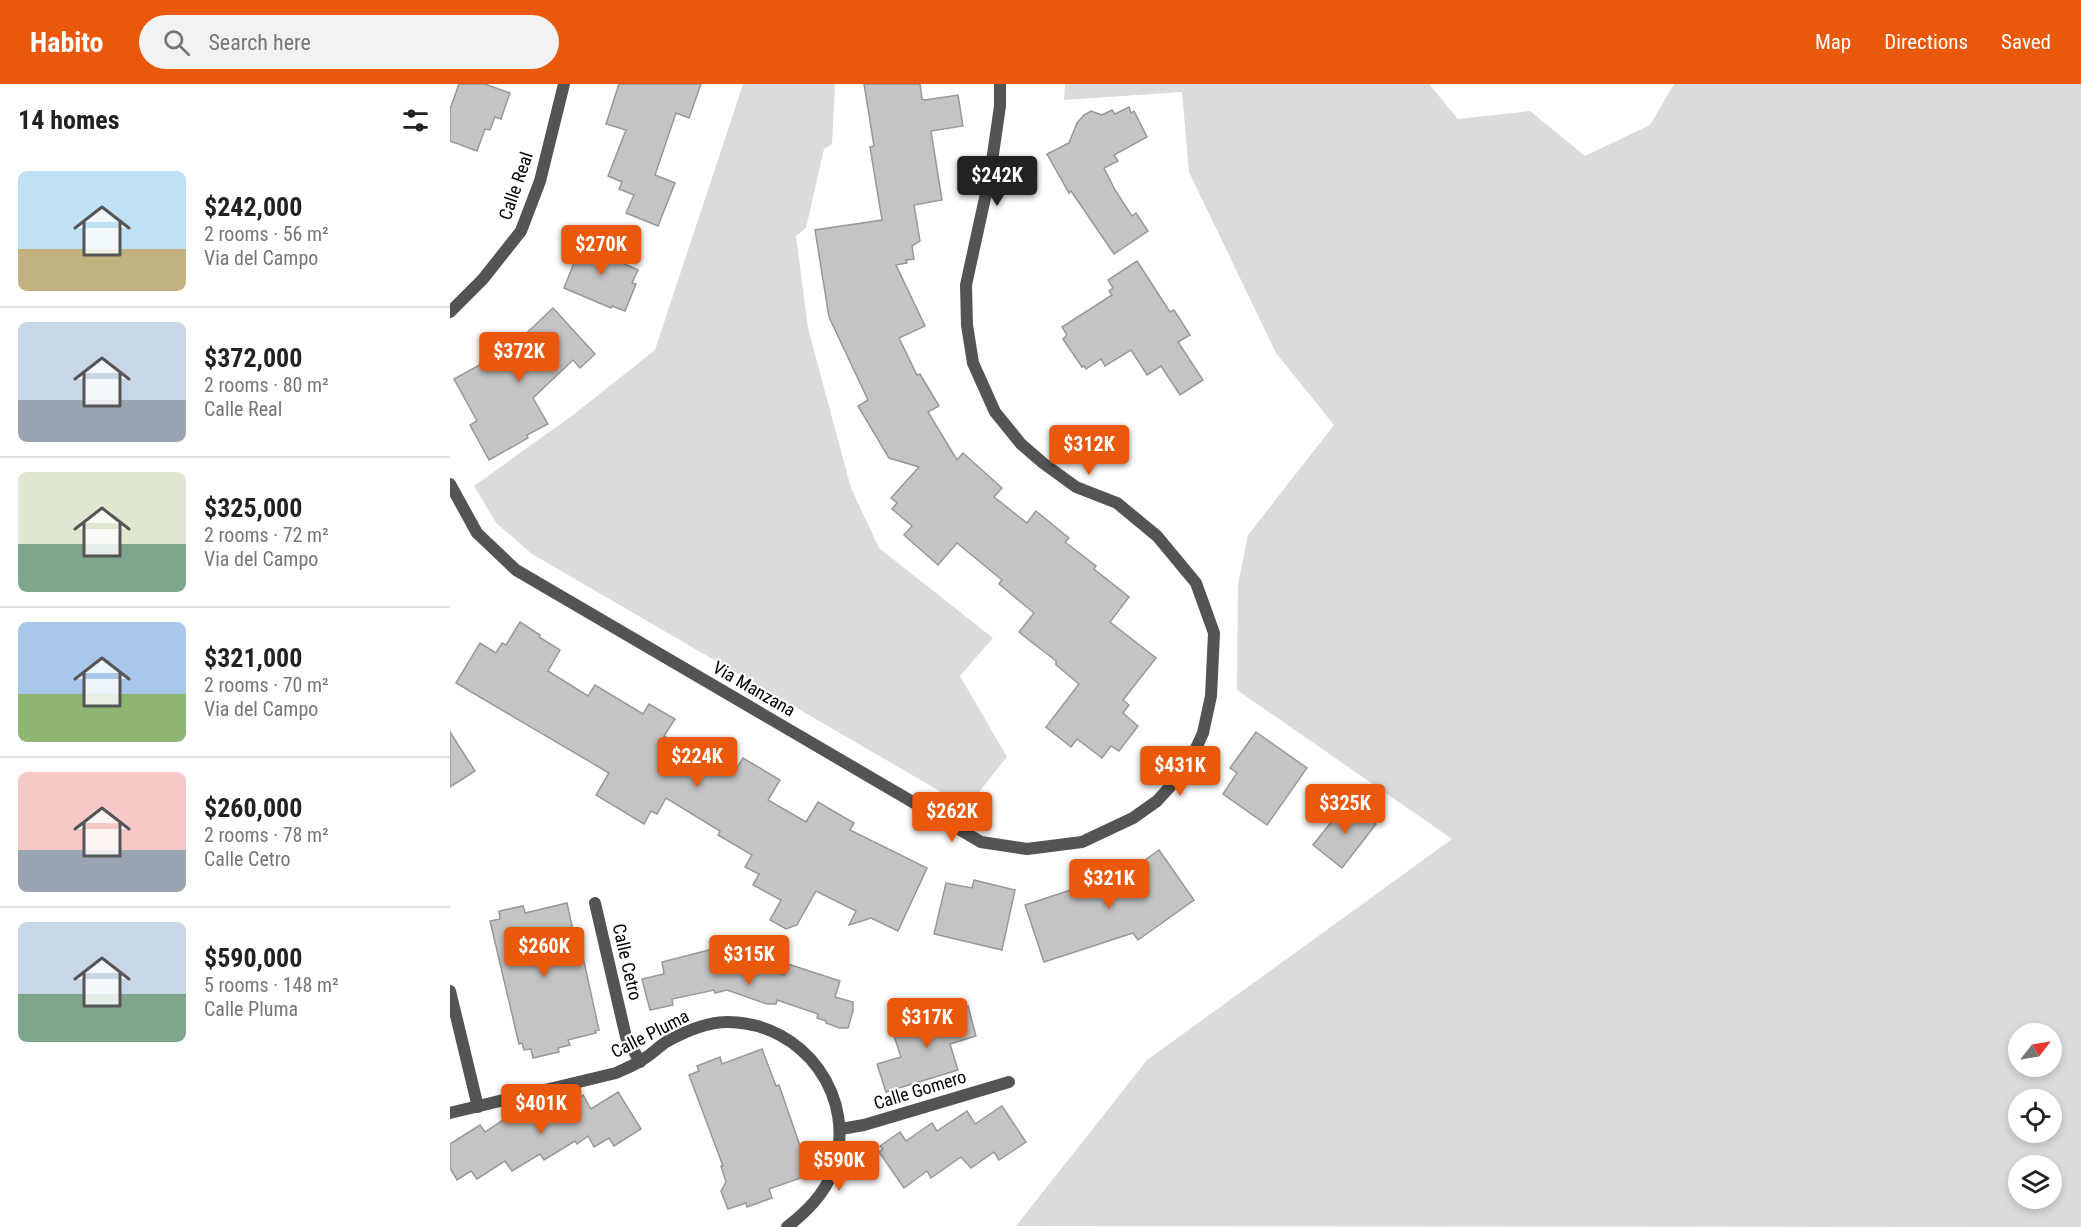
<!DOCTYPE html>
<meta charset="utf-8">
<style>
:root{--surface:#fff;--page:#f2f2f2;--text:#222;--muted:#767676;--line:#e0e0e0;--accent:#ea580c}
body{margin:0;font-family:"Roboto Condensed",sans-serif;background:var(--page);color:var(--text);height:100vh;display:flex;flex-direction:column;font-size:22px;white-space:nowrap}
*{box-sizing:border-box;margin:0}
p{font-size:20px;color:var(--muted)}
.icon{flex:none;width:33px;height:33px;fill:none;stroke:currentColor;stroke-width:2;stroke-linecap:round;stroke-linejoin:round}
.map{position:relative;flex:1;overflow:hidden}
.panel{display:flex;flex-direction:column;background:var(--surface);width:450px}
.panel>*{flex:none}
.needle{width:39px;rotate:59deg}
.tools{position:absolute;left:1558px;top:939px;display:grid;gap:12px}
.tools a{display:grid;place-items:center;width:54px;height:54px;border-radius:50%;background:var(--surface);box-shadow:0 3px 9px #0003;font-size:30px}
.price{position:absolute;translate:-50% -51px;padding:0 14px;border-radius:6px;background:var(--accent);color:#fff;font-size:20px;line-height:39px;filter:drop-shadow(0 2px 3px #0008)}
.price::after{content:'';position:absolute;left:50%;top:36px;width:18px;height:14px;margin-left:-9px;background:inherit;clip-path:polygon(0 0,100% 0,50% 100%)}
.price.on{background:#222;color:#fff}
ul{padding:0;list-style:none}
li{display:flex;align-items:center;gap:18px;height:150px;padding:0 18px}
li+li{border-top:2px solid var(--line)}
li span{display:grid;place-items:center;flex:none;width:168px;height:120px;border-radius:9px;color:#555}
li>.icon{margin-inline-start:auto}
span .icon{width:72px;height:72px;fill:#fffc;stroke-width:1}
li b{font-size:26px}
h2{display:flex;justify-content:space-between;align-items:center;height:72px;padding:0 18px;font-size:26px}
header{display:flex;align-items:center;gap:36px;box-sizing:border-box;height:84px;padding:0 30px;background:var(--accent);color:#fff}
header strong{font-size:28px}
nav{display:flex;gap:33px;margin-inline-start:auto;font-size:21px}
.search{width:420px;height:54px;background:var(--page);display:flex;align-items:center;gap:15px;box-sizing:border-box;padding:0 21px;border-radius:33px;color:var(--muted);font-size:22px}
main{display:flex;flex:1;min-height:0}
.map>svg:first-child{display:block}
.green{fill:#dbdbdb;fill-rule:evenodd}
.building{fill:#c4c4c4;stroke:#989898;stroke-width:1.5}
.lines{fill:none;stroke-linecap:round;stroke-linejoin:round}
.minor{stroke:#545454;stroke-width:12}
.tertiary{stroke:#545454;stroke-width:12}
.labels{text-anchor:middle;stroke-width:4.5;stroke-linejoin:round;paint-order:stroke}
.street-label{font-size:18px;fill:#000;stroke:#fff}
</style>
<header>
<strong>Habito</strong>
<div class="search"><svg class="icon" aria-label="search" viewBox="0 0 24 24"><circle cx="10" cy="10" r="6"/><path d="M15 15l6 6"/></svg>Search here</div>
<nav><a>Map</a><a>Directions</a><a>Saved</a></nav>
</header>
<main>
<section class="panel">
<h2>14 homes<svg class="icon" aria-label="filters" viewBox="0 0 24 24"><path d="M4 7h16M4 17h16"/><circle cx="9" cy="7" r="2"/><circle cx="15" cy="17" r="2"/></svg></h2>
<ul>
<li><span style="background:linear-gradient(#bfe0f5 65%,#c2b280 0)"><svg class="icon" aria-label="home" viewBox="0 0 24 24"><path d="M3 11l9-7 9 7M6 9v11h12V9"/></svg></span><div><b>$242,000</b><p>2 rooms · 56 m²</p><p>Via del Campo</p></div></li>
<li><span style="background:linear-gradient(#c9d6e8 65%,#9aa5b1 0)"><svg class="icon" aria-label="home" viewBox="0 0 24 24"><path d="M3 11l9-7 9 7M6 9v11h12V9"/></svg></span><div><b>$372,000</b><p>2 rooms · 80 m²</p><p>Calle Real</p></div></li>
<li><span style="background:linear-gradient(#dfe7d0 60%,#7fa58c 0)"><svg class="icon" aria-label="home" viewBox="0 0 24 24"><path d="M3 11l9-7 9 7M6 9v11h12V9"/></svg></span><div><b>$325,000</b><p>2 rooms · 72 m²</p><p>Via del Campo</p></div></li>
<li><span style="background:linear-gradient(#a9c7e8 60%,#8fb573 0)"><svg class="icon" aria-label="home" viewBox="0 0 24 24"><path d="M3 11l9-7 9 7M6 9v11h12V9"/></svg></span><div><b>$321,000</b><p>2 rooms · 70 m²</p><p>Via del Campo</p></div></li>
<li><span style="background:linear-gradient(#f6c9c9 65%,#9aa5b1 0)"><svg class="icon" aria-label="home" viewBox="0 0 24 24"><path d="M3 11l9-7 9 7M6 9v11h12V9"/></svg></span><div><b>$260,000</b><p>2 rooms · 78 m²</p><p>Calle Cetro</p></div></li>
<li><span style="background:linear-gradient(#c9d6e8 60%,#7fa58c 0)"><svg class="icon" aria-label="home" viewBox="0 0 24 24"><path d="M3 11l9-7 9 7M6 9v11h12V9"/></svg></span><div><b>$590,000</b><p>5 rooms · 148 m²</p><p>Calle Pluma</p></div></li>
</ul>
</section>
<div class="map">
<svg width="1631" height="1143" viewBox="0 0 1631 1143">
<rect width="100%" height="100%" fill="#fff"/>
<g class="green">
<path d="M 293,0 L 385,0 L 382,60 L 374,65 L 356,144 L 346,152 L 358,244 L 401,404 L 429,464 L 543,554 L 510,592 L 557,673 L 517,723 L 82,470 L 46,439 L 24,402 L 123,331 L 205,266 Z"/>
<path d="M 615,0 L 979,0 L 1008,35 L 1080,27 L 1135,72 L 1200,41 L 1224,0 L 1631,0 L 1631,1143 L 566,1142 L 697,976 L 1002,755 L 787,606 L 788,500 L 798,451 L 884,341 L 826,269 L 739,88 L 732,8 L 614,16 ZM 1569,950 L 1602,950 L 1602,982 L 1569,982 ZM 1569,1016 L 1602,1016 L 1602,1048 L 1569,1048 ZM 1569,1082 L 1602,1082 L 1602,1114 L 1569,1114 Z"/>
</g>
<g class="building">
<path d="M 9,0 L 35,0 L 60,9 L 51,35 L 45,33 L 40,46 L 35,45 L 27,67 L 0,57 L 0,25 Z"/>
<path d="M 169,0 L 251,0 L 239,34 L 226,29 L 205,91 L 225,99 L 208,142 L 176,129 L 184,111 L 169,105 L 172,98 L 158,92 L 176,46 L 156,40 Z"/>
<path d="M 414,0 L 470,0 L 472,15 L 475,16 L 508,11 L 513,42 L 481,47 L 492,116 L 464,121 L 470,157 L 462,162 L 464,175 L 456,176 L 457,179 L 446,181 L 475,242 L 449,254 L 467,291 L 470,290 L 489,322 L 478,328 L 507,376 L 513,369 L 552,404 L 544,413 L 577,439 L 586,427 L 619,454 L 615,458 L 646,482 L 644,485 L 679,513 L 660,538 L 706,574 L 673,616 L 679,621 L 673,629 L 688,642 L 669,667 L 661,662 L 652,674 L 627,655 L 621,663 L 596,643 L 629,600 L 606,581 L 606,577 L 569,548 L 584,529 L 549,500 L 552,496 L 507,459 L 488,481 L 454,451 L 462,442 L 442,425 L 447,419 L 441,414 L 469,383 L 439,374 L 408,322 L 418,316 L 379,233 L 365,146 L 432,136 L 420,63 L 424,62 Z"/>
<path d="M 679,23 L 681,29 L 684,27 L 697,53 L 664,71 L 668,77 L 654,84 L 665,106 L 682,132 L 686,129 L 698,147 L 664,170 L 621,107 L 619,109 L 597,70 L 619,59 L 627,39 L 634,31 L 641,27 L 652,31 L 662,26 L 665,30 Z"/>
<path d="M 135,151 L 161,161 L 156,172 L 188,186 L 182,199 L 186,200 L 175,227 L 162,222 L 161,224 L 114,204 Z"/>
<path d="M 687,177 L 720,228 L 724,226 L 740,251 L 728,258 L 753,296 L 730,311 L 711,282 L 697,291 L 681,266 L 655,282 L 651,275 L 636,285 L 634,282 L 632,283 L 613,255 L 617,251 L 612,243 L 662,211 L 659,207 L 663,204 L 658,196 Z"/>
<path d="M 103,224 L 145,270 L 130,284 L 123,276 L 83,314 L 98,340 L 77,351 L 78,354 L 39,376 L 20,341 L 27,337 L 4,295 L 62,263 Z"/>
<path d="M 70,538 L 90,551 L 89,553 L 110,566 L 98,587 L 138,612 L 145,601 L 193,630 L 199,620 L 225,635 L 214,652 L 273,688 L 277,682 L 285,687 L 293,674 L 330,696 L 318,716 L 356,738 L 368,718 L 404,739 L 400,746 L 477,784 L 448,847 L 421,834 L 399,841 L 406,827 L 366,807 L 347,841 L 336,845 L 320,836 L 331,816 L 303,801 L 309,790 L 295,783 L 302,771 L 268,751 L 270,747 L 216,714 L 207,730 L 201,727 L 194,740 L 146,711 L 159,689 L 6,599 L 30,559 L 46,569 L 52,559 L 56,561 Z"/>
<path d="M 0,648 L 25,687 L 0,703 Z"/>
<path d="M 806,648 L 857,684 L 817,741 L 773,710 L 787,689 L 780,684 Z"/>
<path d="M 898,717 L 926,740 L 892,784 L 863,761 Z"/>
<path d="M 709,766 L 744,816 L 688,856 L 683,849 L 594,878 L 575,821 L 639,800 L 643,813 Z"/>
<path d="M 524,796 L 565,806 L 552,866 L 484,850 L 496,799 L 522,804 Z"/>
<path d="M 117,819 L 125,856 L 129,855 L 149,946 L 145,947 L 146,949 L 118,956 L 120,961 L 108,964 L 109,968 L 83,974 L 81,965 L 74,966 L 72,959 L 69,960 L 40,837 L 50,835 L 49,827 L 73,822 L 75,829 Z"/>
<path d="M 267,864 L 271,882 L 291,877 L 334,891 L 338,880 L 390,897 L 385,913 L 403,918 L 403,927 L 398,944 L 389,944 L 376,939 L 376,937 L 367,934 L 368,930 L 327,916 L 326,920 L 317,920 L 277,906 L 265,909 L 264,906 L 222,915 L 223,921 L 200,926 L 192,895 L 214,890 L 212,878 Z"/>
<path d="M 518,922 L 526,952 L 500,960 L 508,986 L 436,1008 L 427,980 L 451,973 L 443,949 L 448,948 L 447,944 Z"/>
<path d="M 312,965 L 326,1002 L 329,1001 L 359,1088 L 355,1090 L 356,1092 L 319,1105 L 322,1114 L 297,1123 L 296,1119 L 278,1125 L 271,1107 L 276,1098 L 271,1082 L 273,1082 L 239,991 L 249,987 L 247,982 L 270,973 L 272,980 Z"/>
<path d="M 168,1008 L 191,1045 L 164,1062 L 159,1054 L 144,1063 L 138,1052 L 127,1060 L 125,1057 L 94,1076 L 90,1070 L 62,1087 L 55,1077 L 27,1095 L 21,1087 L 7,1096 L 0,1084 L 0,1060 L 30,1041 L 35,1048 L 65,1028 L 71,1037 L 97,1022 L 102,1030 L 133,1011 L 141,1025 Z"/>
<path d="M 552,1022 L 576,1058 L 549,1076 L 544,1068 L 521,1084 L 511,1073 L 481,1094 L 477,1087 L 454,1104 L 429,1068 L 433,1065 L 430,1062 L 450,1048 L 456,1057 L 482,1039 L 487,1047 L 517,1027 L 525,1040 Z"/>
</g>
<g class="lines">
<g class="minor">
<path d="M 0,400 L 27,449 L 66,486 L 531,758 L 577,765 L 632,758 L 683,734 L 707,717 L 737,684 L 753,649 L 761,612 L 764,549 L 746,499 L 707,452 L 667,419 L 626,403 L 593,379 L 571,360 L 545,328 L 523,279 L 517,241 L 516,201 L 540,91 L 550,22 L 550,0"/>
<path d="M 145,819 L 176,953 L 190,978"/>
<path d="M 0,907 L 28,1023"/>
<path d="M 0,1029 L 166,989 C 174,985 183,982 190,977 C 200,972 207,964 216,958 C 234,948 256,938 277,938 C 354,938 409,1014 383,1087 C 374,1111 356,1128 337,1143"/>
<path d="M 391,1045 L 414,1041 L 559,998"/>
</g>
<path class="tertiary" d="M 0,228 L 33,195 L 71,147 L 90,97 L 114,0"/>
</g>
<g class="labels">
<g class="street-label">
<text transform="translate(66 102) rotate(-71)" y="6">Calle Real</text>
<text transform="translate(304 605) rotate(30)" y="6">Via Manzana</text>
<text transform="translate(177 878) rotate(77)" y="6">Calle Cetro</text>
<text transform="translate(200 950) rotate(-27)" y="6">Calle Pluma</text>
<text transform="translate(470 1006) rotate(-17)" y="6">Calle Gomero</text>
</g>
</g>
</svg>
<div class="tools">
<a><svg class="needle" viewBox="-14 -14 28 28"><path d="M0-13l5 13h-10z" fill="#e53935"/><path d="M0 13l5-13h-10z" fill="#767676"/></svg></a>
<a><svg class="icon" aria-label="locate" viewBox="0 0 24 24"><circle cx="12" cy="12" r="6"/><path d="M12 2v4M12 18v4M2 12h4M18 12h4"/></svg></a>
<a><svg class="icon" aria-label="layers" viewBox="0 0 24 24"><path d="M12 4l9 5-9 5-9-5zM3 14l9 5 9-5"/></svg></a>
</div>
<b class="price on" style="left:547px;top:123px">$242K</b>
<b class="price" style="left:151px;top:192px">$270K</b>
<b class="price" style="left:69px;top:299px">$372K</b>
<b class="price" style="left:639px;top:392px">$312K</b>
<b class="price" style="left:247px;top:704px">$224K</b>
<b class="price" style="left:730px;top:713px">$431K</b>
<b class="price" style="left:895px;top:751px">$325K</b>
<b class="price" style="left:502px;top:759px">$262K</b>
<b class="price" style="left:659px;top:826px">$321K</b>
<b class="price" style="left:94px;top:894px">$260K</b>
<b class="price" style="left:299px;top:902px">$315K</b>
<b class="price" style="left:477px;top:965px">$317K</b>
<b class="price" style="left:91px;top:1051px">$401K</b>
<b class="price" style="left:389px;top:1108px">$590K</b>
</div>
</main>
